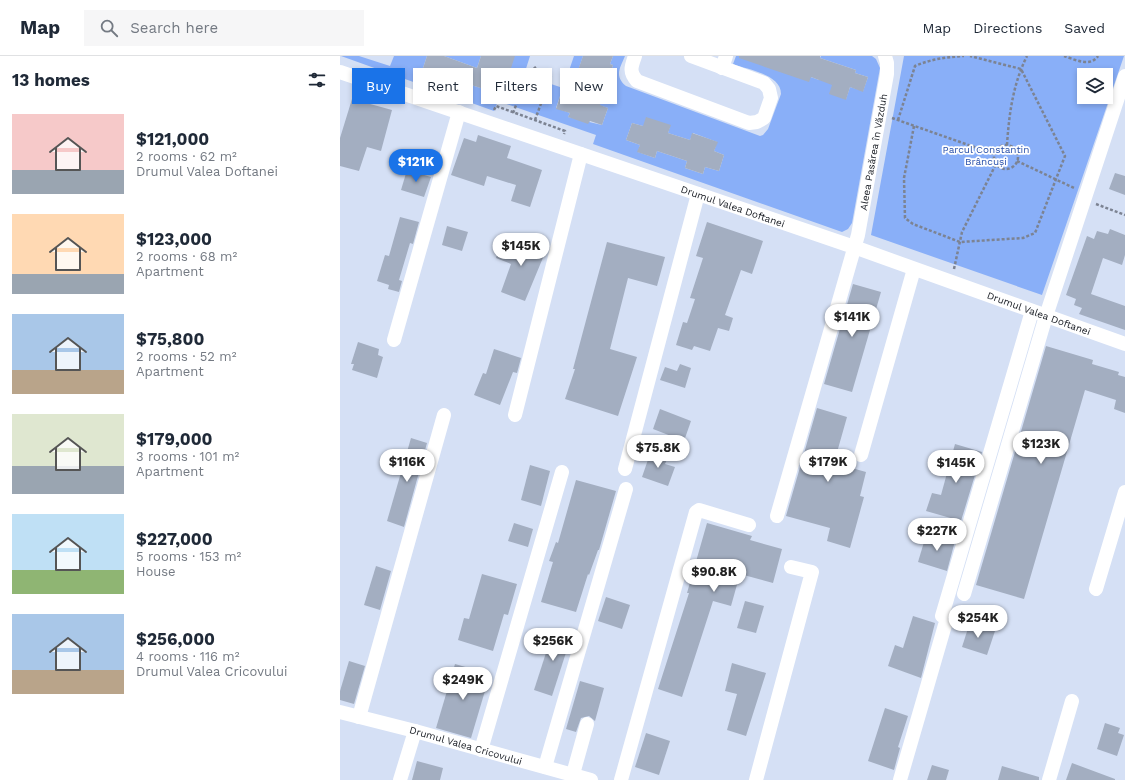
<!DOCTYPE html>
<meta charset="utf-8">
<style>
:root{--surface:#fff;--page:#f6f6f7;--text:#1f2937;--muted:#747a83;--line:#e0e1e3;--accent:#1a73e8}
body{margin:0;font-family:"Work Sans",sans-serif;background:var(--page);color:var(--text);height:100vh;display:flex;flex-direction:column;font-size:15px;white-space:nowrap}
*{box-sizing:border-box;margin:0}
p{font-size:13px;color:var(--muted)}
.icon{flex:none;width:22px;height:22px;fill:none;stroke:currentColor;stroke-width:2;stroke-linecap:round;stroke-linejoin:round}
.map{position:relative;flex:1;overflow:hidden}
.details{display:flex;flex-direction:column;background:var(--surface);width:340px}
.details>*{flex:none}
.guide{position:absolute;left:12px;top:12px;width:380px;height:36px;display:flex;gap:8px}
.tools{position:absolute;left:737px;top:12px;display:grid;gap:8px}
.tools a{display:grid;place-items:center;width:36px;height:36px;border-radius:0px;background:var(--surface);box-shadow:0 2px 6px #0003;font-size:20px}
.price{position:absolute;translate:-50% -34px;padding:0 9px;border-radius:14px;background:#fff;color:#222;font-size:13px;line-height:26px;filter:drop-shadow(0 1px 2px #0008)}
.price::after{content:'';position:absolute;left:50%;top:24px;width:12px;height:9px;margin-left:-6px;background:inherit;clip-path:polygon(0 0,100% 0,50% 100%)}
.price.current{background:var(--accent);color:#fff}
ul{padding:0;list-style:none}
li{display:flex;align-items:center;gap:12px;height:100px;padding:0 12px}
li span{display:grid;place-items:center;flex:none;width:112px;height:80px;border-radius:0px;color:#555}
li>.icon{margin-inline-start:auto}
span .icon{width:48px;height:48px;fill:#fffc;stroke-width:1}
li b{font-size:17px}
h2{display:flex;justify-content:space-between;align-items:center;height:48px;padding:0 12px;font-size:17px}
.tag{padding:0 14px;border-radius:0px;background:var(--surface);box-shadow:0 2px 6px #0003;font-size:14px;line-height:36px}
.tag.current{background:var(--accent);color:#fff}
header{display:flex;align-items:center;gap:24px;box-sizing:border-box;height:56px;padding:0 20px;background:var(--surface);border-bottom:1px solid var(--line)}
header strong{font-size:19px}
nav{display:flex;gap:22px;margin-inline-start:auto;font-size:14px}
.search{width:280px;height:36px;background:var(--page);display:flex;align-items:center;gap:10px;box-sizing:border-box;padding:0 14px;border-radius:0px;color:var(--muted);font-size:15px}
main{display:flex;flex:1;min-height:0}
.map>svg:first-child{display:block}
.green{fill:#89aff8;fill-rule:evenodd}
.building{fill:#a3aec1}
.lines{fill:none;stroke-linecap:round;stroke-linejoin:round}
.path{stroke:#7c8392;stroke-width:2.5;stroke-dasharray:3 2;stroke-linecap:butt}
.minor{stroke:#fff;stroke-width:14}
.labels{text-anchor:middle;stroke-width:3.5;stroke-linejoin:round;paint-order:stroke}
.park-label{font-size:10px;fill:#274faa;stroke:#fff}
.street-label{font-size:10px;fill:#161a21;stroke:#fff}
</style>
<header>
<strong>Map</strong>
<div class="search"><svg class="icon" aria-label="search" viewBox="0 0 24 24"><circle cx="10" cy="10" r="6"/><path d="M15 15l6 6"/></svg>Search here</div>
<nav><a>Map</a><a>Directions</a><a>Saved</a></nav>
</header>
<main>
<section class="details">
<h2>13 homes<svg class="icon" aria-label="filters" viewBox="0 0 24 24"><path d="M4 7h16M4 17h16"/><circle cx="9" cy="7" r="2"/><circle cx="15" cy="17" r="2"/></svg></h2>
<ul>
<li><span style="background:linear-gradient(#f6c9c9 70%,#9aa5b1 0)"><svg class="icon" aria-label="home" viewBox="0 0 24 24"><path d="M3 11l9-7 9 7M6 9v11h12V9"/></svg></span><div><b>$121,000</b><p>2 rooms · 62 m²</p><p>Drumul Valea Doftanei</p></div></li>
<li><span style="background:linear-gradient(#ffd9b3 75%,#9aa5b1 0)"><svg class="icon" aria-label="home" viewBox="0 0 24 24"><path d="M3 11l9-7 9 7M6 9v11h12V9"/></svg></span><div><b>$123,000</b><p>2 rooms · 68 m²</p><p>Apartment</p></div></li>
<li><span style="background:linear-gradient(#a9c7e8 70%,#b9a48a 0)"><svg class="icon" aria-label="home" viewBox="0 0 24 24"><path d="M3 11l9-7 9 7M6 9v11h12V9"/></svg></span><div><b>$75,800</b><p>2 rooms · 52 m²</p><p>Apartment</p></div></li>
<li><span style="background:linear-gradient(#dfe7d0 65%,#9aa5b1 0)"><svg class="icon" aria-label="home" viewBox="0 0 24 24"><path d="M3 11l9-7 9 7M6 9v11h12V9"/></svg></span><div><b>$179,000</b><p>3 rooms · 101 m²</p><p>Apartment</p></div></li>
<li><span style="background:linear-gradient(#bfe0f5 70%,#8fb573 0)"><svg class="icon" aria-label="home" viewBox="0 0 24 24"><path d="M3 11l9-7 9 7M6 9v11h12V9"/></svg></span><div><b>$227,000</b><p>5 rooms · 153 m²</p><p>House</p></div></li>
<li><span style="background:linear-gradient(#a9c7e8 70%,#b9a48a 0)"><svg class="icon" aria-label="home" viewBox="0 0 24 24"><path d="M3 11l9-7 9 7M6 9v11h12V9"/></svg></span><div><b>$256,000</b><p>4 rooms · 116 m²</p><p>Drumul Valea Cricovului</p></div></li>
</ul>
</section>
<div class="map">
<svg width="785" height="724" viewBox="0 0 785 724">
<rect width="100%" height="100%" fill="#d5e0f5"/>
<g class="green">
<path d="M 1,0 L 19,0 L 50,10 L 54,0 L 87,0 L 82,15 L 89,18 L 87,24 L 108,32 L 110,25 L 129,35 L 131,29 L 147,34 L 149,27 L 164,32 L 165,0 L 190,0 L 184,19 L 223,32 L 234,0 L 243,0 L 237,18 L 235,38 L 222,34 L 216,52 L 230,57 L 228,61 L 262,69 L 268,52 L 255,48 L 266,30 L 273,9 L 270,8 L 273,0 L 285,0 C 280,12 274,20 286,30 L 420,80 L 423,79 L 428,73 L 441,38 C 441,18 408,14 393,8 L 396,0 L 412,0 L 479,24 L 480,21 L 494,25 L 506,43 L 510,31 L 523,35 L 528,21 L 515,17 L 516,14 L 480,2 L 481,0 L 532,0 L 536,3 L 540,12 L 512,167 L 508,173 L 502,176 L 253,88 L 256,79 L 158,45 L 154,55 ZM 292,67 L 303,70 L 330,70 L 328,77 L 350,84 L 353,77 L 377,86 L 374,95 L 384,99 L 379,115 L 365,111 L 363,118 L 345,112 L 347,105 L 317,95 L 315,102 L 298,96 L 300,89 L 286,84 Z"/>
<path d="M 104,0 L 141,0 L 137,12 Z"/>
<path d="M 564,0 L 784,0 L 702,239 L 531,179 ZM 744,19 L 766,19 L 766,41 L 744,41 Z"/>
</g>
<g class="building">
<path d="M 87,0 L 104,0 L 137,12 L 141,0 L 175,0 L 164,33 L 149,27 L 147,34 L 131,29 L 129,36 L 109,29 L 108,32 L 87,24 L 89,18 L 82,15 Z"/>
<path d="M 243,0 L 273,0 L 270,8 L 273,9 L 260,49 L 268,52 L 262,69 L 250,65 L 248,68 L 228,61 L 230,57 L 216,53 L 222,34 L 230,37 Z"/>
<path d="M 399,0 L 480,0 L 480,2 L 516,14 L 515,17 L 528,21 L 523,36 L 510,31 L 506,44 L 489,38 L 492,29 L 471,21 L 469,26 L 399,2 Z"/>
<path d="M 12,43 L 52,54 L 41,95 L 27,91 L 19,115 L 0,110 L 0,82 Z"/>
<path d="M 306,61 L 331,69 L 328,77 L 350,84 L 352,77 L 378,86 L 374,95 L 384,99 L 379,115 L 365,111 L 363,118 L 345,112 L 347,105 L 317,95 L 315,102 L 297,96 L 300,89 L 286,84 L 292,67 L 303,70 Z"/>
<path d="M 138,79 L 171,90 L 167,102 L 202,114 L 190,151 L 171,145 L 176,129 L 147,120 L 144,130 L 111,119 L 124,82 L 136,86 Z"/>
<path d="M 67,114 L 91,121 L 84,141 L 61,134 Z"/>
<path d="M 775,117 L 785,120 L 785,139 L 769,133 Z"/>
<path d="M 60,161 L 79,166 L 73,188 L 70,187 L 59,224 L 62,225 L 59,236 L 48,233 L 49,229 L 37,225 L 45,199 L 49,200 Z"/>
<path d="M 367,166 L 423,185 L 412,218 L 401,214 L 385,259 L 393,262 L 389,275 L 378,272 L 370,295 L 354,290 L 352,294 L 336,289 L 343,266 L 347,267 L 355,243 L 350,242 L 363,202 L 356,200 Z"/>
<path d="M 107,170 L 128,176 L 122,195 L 102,189 Z"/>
<path d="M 770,173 L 785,179 L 785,199 L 782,209 L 763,202 L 751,238 L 785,250 L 785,274 L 739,258 L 742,252 L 734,249 L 736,243 L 726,239 L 747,180 L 754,183 L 757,175 L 768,178 Z"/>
<path d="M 180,181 L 207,192 L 185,245 L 161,236 L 171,208 L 156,202 L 161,187 L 176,192 Z"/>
<path d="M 267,186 L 325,201 L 317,230 L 288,222 L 270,293 L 297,301 L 278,360 L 225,343 L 235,313 L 233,313 Z"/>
<path d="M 513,228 L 541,236 L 512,336 L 484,328 Z"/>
<path d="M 18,286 L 39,293 L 38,299 L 43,301 L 37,322 L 12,314 L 14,308 L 11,308 Z"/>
<path d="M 706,290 L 753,304 L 752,308 L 779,316 L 778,319 L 785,321 L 785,357 L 774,353 L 776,344 L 745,334 L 684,543 L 636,529 Z"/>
<path d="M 154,293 L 181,302 L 177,317 L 173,316 L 160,349 L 134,339 L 143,317 L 146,318 Z"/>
<path d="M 340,308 L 351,312 L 345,332 L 320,324 L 325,311 L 337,315 Z"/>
<path d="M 477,352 L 507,361 L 494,407 L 526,416 L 520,440 L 524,441 L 510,492 L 487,485 L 490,472 L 446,460 Z"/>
<path d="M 320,353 L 351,365 L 344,385 L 313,373 Z"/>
<path d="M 71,382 L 87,387 L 64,471 L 47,465 Z"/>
<path d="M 615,388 L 642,396 L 621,465 L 586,455 L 592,437 L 601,439 Z"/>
<path d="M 311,395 L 328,401 L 325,408 L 335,411 L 328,430 L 302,421 Z"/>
<path d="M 190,409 L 210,415 L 201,450 L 181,444 Z"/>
<path d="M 236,424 L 276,435 L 259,494 L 258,494 L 249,519 L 248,518 L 236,556 L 201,546 L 213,506 L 209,505 L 216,486 L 218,487 Z"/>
<path d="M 174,467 L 193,473 L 188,491 L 168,485 Z"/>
<path d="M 367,467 L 412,480 L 410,484 L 442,493 L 433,527 L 400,518 L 391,550 L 373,545 L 342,641 L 318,633 L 349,537 L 347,537 Z"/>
<path d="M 587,476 L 615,485 L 607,515 L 578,506 Z"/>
<path d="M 36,510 L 51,515 L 40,554 L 24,549 Z"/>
<path d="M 142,518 L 177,528 L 168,559 L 164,558 L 153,595 L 118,584 L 124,562 L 129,563 Z"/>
<path d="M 266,541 L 290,549 L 282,573 L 258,565 Z"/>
<path d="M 405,545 L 424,550 L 416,577 L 397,572 Z"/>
<path d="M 573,560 L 595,567 L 581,622 L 548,610 L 555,589 L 563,592 Z"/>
<path d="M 630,566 L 655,575 L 647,599 L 622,591 Z"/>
<path d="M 214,572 L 232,578 L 212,640 L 194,634 Z"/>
<path d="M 9,605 L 25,610 L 14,648 L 0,644 L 0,635 Z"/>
<path d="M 392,607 L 426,617 L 406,680 L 387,674 L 397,638 L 385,635 Z"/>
<path d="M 115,608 L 150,618 L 131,682 L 96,672 Z"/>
<path d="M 240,625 L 264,632 L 255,665 L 249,660 L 241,662 L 236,676 L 226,673 Z"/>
<path d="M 545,652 L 568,660 L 558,691 L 560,692 L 554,714 L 528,705 Z"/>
<path d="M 765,667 L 780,672 L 778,677 L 784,679 L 777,700 L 757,693 Z"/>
<path d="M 306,677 L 330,685 L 319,719 L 295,711 Z"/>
<path d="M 77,705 L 103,712 L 100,724 L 72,724 Z"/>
<path d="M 732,707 L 775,723 L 775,724 L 726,724 Z"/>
<path d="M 592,709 L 609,714 L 606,724 L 587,724 Z"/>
<path d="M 662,710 L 699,721 L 699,724 L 658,724 Z"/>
</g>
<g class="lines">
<g class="path">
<path d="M 724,0 C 734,3 750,12 758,0"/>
<path d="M 154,54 L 156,50 L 225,75 L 224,78"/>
<path d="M 173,57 L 189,16 L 196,11"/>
<path d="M 552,62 L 654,98"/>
<path d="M 195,64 L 211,20"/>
<path d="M 558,64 L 575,10 C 591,3 607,1 624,0"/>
<path d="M 574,70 L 564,122 L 565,162 L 573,168 L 620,186 L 683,182 L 695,177 L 725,100 L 681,13 L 630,0"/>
<path d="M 667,89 C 669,58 673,28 687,0"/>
<circle cx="666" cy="101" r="12"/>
<path d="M 677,105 L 734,132"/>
<path d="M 756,148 L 785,159"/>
<path d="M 614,213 L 622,176 L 656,108"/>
</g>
<g class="minor">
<path d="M 295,0 C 291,11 289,16 297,25 L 409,67 L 417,66 L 424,62 L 431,42 L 429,33 L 424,27 L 351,0"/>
<path d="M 382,12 L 386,0"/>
<path d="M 0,16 L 514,191 L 785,288"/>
<path d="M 54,284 L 119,56"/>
<path d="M 175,359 L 241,98"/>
<path d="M 521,399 L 574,213"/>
<path d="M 285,413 L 358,138"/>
<path d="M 437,460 L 518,179 L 547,18 L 547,7 L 545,0"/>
<path d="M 756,533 L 785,436"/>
<path d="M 624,538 L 706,260 L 785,20"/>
<path d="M 602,560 L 692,255"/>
<path d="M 0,656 L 75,675 L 251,724"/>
<path d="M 19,661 L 104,359"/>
<path d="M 141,694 L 222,416"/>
<path d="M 205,711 L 286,433"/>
<path d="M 233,718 L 247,668"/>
<path d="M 60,724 L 75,675"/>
<path d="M 281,724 L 356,456 L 359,454 L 409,469"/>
<path d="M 416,724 L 472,516 L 451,511"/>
<path d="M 560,724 L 605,569"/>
<path d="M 709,724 L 732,645"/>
</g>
</g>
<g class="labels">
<g class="park-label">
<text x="646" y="97">Parcul Constantin<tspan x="646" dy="12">Brâncuși</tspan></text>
</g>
<g class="street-label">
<text transform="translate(533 96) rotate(-80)" y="4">Aleea Pasărea în Văzduh</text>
<text transform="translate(393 150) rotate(19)" y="4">Drumul Valea Doftanei</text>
<text transform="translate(699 257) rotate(20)" y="4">Drumul Valea Doftanei</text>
<text transform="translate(126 689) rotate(16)" y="4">Drumul Valea Cricovului</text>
</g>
</g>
</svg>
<div class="tools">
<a><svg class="icon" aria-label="layers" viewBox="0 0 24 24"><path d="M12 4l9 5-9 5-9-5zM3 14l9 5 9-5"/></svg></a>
</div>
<b class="price current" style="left:76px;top:127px">$121K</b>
<b class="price" style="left:181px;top:211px">$145K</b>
<b class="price" style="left:512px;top:282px">$141K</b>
<b class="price" style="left:701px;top:409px">$123K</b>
<b class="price" style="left:318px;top:413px">$75.8K</b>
<b class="price" style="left:67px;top:427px">$116K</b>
<b class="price" style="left:488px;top:427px">$179K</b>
<b class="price" style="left:616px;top:428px">$145K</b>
<b class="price" style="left:597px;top:496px">$227K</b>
<b class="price" style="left:374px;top:537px">$90.8K</b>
<b class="price" style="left:638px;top:583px">$254K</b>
<b class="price" style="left:213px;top:606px">$256K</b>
<b class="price" style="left:123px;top:645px">$249K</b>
<div class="guide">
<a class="tag current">Buy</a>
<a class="tag">Rent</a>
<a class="tag">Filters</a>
<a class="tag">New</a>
</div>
</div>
</main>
